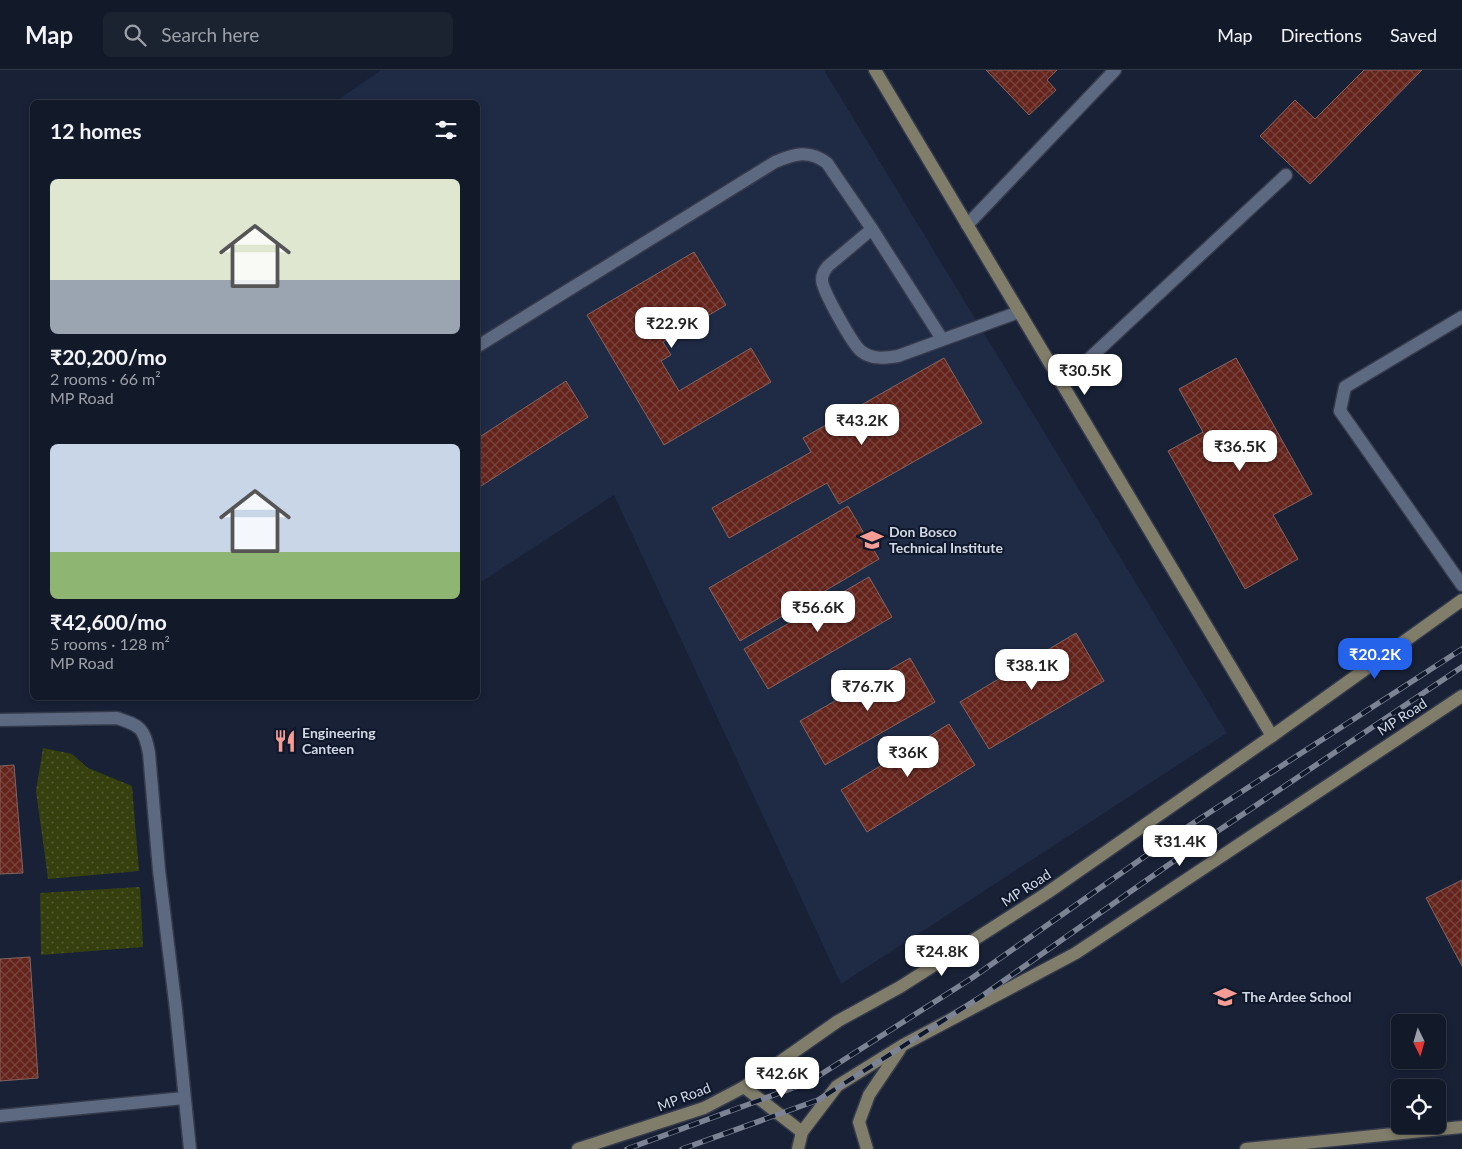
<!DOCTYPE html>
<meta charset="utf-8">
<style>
:root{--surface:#121928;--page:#1b2230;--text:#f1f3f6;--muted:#9ca0a8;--line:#313845;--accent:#2563eb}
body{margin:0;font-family:Lato,sans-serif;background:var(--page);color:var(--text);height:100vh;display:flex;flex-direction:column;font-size:19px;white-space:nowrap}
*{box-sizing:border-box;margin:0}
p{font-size:16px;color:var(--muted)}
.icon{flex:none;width:28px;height:28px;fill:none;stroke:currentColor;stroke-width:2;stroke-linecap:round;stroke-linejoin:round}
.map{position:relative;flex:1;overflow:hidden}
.details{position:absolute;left:30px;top:30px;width:450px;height:600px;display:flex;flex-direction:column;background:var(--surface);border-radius:8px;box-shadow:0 2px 8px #0003,0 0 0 1px var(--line)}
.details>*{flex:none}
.needle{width:32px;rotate:175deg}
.tools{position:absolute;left:1391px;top:944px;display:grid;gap:10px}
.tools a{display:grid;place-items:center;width:55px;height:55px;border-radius:8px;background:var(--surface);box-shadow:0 2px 8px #0003,0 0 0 1px var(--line);font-size:25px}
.price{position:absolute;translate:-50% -42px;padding:0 11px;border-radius:10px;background:#fff;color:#222;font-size:16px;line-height:32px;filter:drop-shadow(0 1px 2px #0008)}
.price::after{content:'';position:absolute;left:50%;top:30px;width:15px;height:11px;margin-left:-8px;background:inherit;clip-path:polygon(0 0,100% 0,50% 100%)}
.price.current{background:var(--accent);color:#fff}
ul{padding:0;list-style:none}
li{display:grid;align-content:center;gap:10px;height:265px;padding:0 20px}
li span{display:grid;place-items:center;height:155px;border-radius:8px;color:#555}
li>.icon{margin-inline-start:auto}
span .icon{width:90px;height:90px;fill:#fffc;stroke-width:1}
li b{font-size:21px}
h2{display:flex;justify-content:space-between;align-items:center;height:60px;padding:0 20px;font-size:21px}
header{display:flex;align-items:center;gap:30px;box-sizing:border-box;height:70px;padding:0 25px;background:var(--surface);border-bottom:1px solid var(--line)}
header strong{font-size:24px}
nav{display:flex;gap:28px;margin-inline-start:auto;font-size:18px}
.search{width:350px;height:45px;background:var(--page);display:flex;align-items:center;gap:12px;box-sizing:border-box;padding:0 18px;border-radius:8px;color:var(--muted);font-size:19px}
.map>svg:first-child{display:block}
.built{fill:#1f2a45}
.park{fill:url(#park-dots)}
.building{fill:url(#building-cross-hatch);stroke:#83645f}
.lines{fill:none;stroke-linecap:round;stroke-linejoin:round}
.lane-casing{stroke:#353b4c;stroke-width:15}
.secondary-casing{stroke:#353b4c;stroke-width:15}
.lane{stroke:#5d6881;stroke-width:12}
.secondary{stroke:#807d6a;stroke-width:12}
.rail-casing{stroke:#7c8394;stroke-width:5.5}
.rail{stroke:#0f182b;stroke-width:4;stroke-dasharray:11;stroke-linecap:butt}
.labels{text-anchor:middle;stroke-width:4;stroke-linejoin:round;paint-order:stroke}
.poi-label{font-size:14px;font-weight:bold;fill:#d1d7e5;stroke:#0f182b;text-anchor:start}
.street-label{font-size:14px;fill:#d1d7e5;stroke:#0f182b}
</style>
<header>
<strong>Map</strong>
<div class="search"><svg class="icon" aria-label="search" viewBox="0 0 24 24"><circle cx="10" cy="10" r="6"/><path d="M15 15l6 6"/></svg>Search here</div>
<nav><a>Map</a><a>Directions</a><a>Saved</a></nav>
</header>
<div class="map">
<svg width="1462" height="1079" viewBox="0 0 1462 1079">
<defs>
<pattern id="park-dots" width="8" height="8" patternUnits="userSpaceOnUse" patternTransform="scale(1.25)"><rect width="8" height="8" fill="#35400e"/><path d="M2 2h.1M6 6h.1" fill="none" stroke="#515b31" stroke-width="1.8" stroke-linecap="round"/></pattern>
<pattern id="building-cross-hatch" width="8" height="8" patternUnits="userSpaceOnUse" patternTransform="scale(1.25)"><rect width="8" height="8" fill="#64241c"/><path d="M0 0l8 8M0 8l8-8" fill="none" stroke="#79433d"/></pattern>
</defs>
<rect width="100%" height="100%" fill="#182136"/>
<path class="built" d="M 381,0 L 824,0 L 1227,663 L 841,914 L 614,425 L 478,514 L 478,32 L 335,32 Z"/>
<g class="park">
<path d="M 43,678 L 72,684 L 88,698 L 132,716 L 139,801 L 48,809 L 36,721 Z"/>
<path d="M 140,817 L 143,877 L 41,885 L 40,823 Z"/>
</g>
<g class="building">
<path d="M 986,0 L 1057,0 L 1047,10 L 1056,20 L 1029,45 Z"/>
<path d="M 1364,0 L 1422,0 L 1310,114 L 1260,66 L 1295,30 L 1315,49 Z"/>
<path d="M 694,182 L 726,235 L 663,272 L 671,285 L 661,291 L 679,321 L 751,278 L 771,312 L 664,375 L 587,245 Z"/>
<path d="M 944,288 L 982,353 L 839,434 L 827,413 L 729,468 L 712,438 L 811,382 L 803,368 Z"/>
<path d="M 1236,288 L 1312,424 L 1273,445 L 1298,489 L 1245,519 L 1168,381 L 1203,362 L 1179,319 Z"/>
<path d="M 566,311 L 588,347 L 478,418 L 478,368 Z"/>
<path d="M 848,436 L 879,489 L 740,571 L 709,518 Z"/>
<path d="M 869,507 L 892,547 L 768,619 L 744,579 Z"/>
<path d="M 1076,563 L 1104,611 L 989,679 L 960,632 Z"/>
<path d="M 910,588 L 935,632 L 825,695 L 800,651 Z"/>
<path d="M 949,654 L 975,695 L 867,762 L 841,720 Z"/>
<path d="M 14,695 L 23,803 L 0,804 L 0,696 Z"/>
<path d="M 1462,810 L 1462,896 L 1426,828 Z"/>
<path d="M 30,887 L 38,1008 L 0,1011 L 0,889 Z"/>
</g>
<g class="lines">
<defs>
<g id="lane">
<path d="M 967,155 L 1115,0"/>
<path d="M 872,159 L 828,196 C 824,201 822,204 822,210 C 822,220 853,275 861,281 C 872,290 886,288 898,286 L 1019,242"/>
<path d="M 1462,247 L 1345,317 L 1340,341 L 1462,515"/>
<path d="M 478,276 L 775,92 C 794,84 809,79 827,93 L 872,159 L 942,269"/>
<path d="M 1062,314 L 1286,105"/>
<path d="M 0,650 L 117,648 C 141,656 144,658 149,683 L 159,800 L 176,940 L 190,1079"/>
<path d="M 0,1046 L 184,1028"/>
</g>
<g id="secondary">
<path d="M 875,0 L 1272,666"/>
<path d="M 744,1017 L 802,1062"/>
<path d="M 578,1079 L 704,1038 L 744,1017 L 838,951 L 900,917 L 1047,823 L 1272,666 L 1462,530"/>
<path d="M 798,1079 L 802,1062 L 837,1016 L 903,975 L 1076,883 L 1462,626"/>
<path d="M 867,1079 L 859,1052 L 869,1025 L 900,979"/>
<path d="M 1246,1079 L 1462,1057"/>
</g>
</defs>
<use href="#lane" class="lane-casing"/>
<use href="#secondary" class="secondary-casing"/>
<use href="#lane" class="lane"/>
<use href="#secondary" class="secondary"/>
<defs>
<g id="rail">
<path d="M 627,1079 L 809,1012 L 972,908 L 1181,761 L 1462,579"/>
<path d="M 682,1079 L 818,1030 L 982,926 L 1191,779 L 1462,597"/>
</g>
</defs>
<use href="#rail" class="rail-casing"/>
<use href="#rail" class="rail"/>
</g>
<defs>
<symbol id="university-bare" viewBox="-9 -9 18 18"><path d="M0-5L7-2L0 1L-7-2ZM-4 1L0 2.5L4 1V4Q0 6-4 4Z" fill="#f59c95" stroke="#0f182b" stroke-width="2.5" paint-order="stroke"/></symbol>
<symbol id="restaurant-bare" viewBox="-9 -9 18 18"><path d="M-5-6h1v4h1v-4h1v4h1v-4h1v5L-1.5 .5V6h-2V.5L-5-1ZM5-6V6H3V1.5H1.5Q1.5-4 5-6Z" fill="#f59c95" stroke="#0f182b" stroke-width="2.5" paint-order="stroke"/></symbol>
<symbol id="school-bare" viewBox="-9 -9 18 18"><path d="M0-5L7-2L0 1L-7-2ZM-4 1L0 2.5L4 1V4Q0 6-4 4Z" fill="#f59c95" stroke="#0f182b" stroke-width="2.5" paint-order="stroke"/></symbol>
</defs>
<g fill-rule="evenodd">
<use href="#university-bare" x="856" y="454" width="32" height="32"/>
<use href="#restaurant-bare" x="269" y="655" width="32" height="32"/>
<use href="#school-bare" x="1209" y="911" width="32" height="32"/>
</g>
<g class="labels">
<g class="poi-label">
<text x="889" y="467">Don Bosco<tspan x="889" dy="16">Technical Institute</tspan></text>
<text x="302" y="668">Engineering<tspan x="302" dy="16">Canteen</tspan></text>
<text x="1242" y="932">The Ardee School</text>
</g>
<g class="street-label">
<text transform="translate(1402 647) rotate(-33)" y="5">MP Road</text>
<text transform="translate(1026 818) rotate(-33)" y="5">MP Road</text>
<text transform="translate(684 1027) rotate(-21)" y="5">MP Road</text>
</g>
</g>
</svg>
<div class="tools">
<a><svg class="needle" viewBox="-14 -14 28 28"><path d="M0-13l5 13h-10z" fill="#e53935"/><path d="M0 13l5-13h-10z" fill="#9ca0a8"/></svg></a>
<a><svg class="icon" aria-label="locate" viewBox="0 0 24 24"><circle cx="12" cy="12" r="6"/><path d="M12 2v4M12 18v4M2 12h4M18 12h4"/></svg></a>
</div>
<b class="price" style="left:672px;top:279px">₹22.9K</b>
<b class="price" style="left:1085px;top:326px">₹30.5K</b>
<b class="price" style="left:862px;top:376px">₹43.2K</b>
<b class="price" style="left:1240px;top:402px">₹36.5K</b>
<b class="price" style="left:818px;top:563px">₹56.6K</b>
<b class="price current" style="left:1375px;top:610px">₹20.2K</b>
<b class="price" style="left:1032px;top:621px">₹38.1K</b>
<b class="price" style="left:868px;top:642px">₹76.7K</b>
<b class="price" style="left:908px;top:708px">₹36K</b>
<b class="price" style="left:1180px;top:797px">₹31.4K</b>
<b class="price" style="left:942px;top:907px">₹24.8K</b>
<b class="price" style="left:782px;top:1029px">₹42.6K</b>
<section class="details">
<h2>12 homes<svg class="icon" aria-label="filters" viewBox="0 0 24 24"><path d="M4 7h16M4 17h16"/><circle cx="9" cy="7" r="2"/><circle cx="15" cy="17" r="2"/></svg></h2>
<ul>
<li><span style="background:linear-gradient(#dfe7d0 65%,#9aa5b1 0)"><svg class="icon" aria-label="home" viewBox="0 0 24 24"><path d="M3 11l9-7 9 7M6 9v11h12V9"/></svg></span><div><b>₹20,200/mo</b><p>2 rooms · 66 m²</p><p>MP Road</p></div></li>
<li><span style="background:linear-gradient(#c9d6e8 70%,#8fb573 0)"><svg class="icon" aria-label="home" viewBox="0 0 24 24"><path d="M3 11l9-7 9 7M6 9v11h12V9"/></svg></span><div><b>₹42,600/mo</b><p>5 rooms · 128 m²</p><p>MP Road</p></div></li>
</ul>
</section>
</div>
